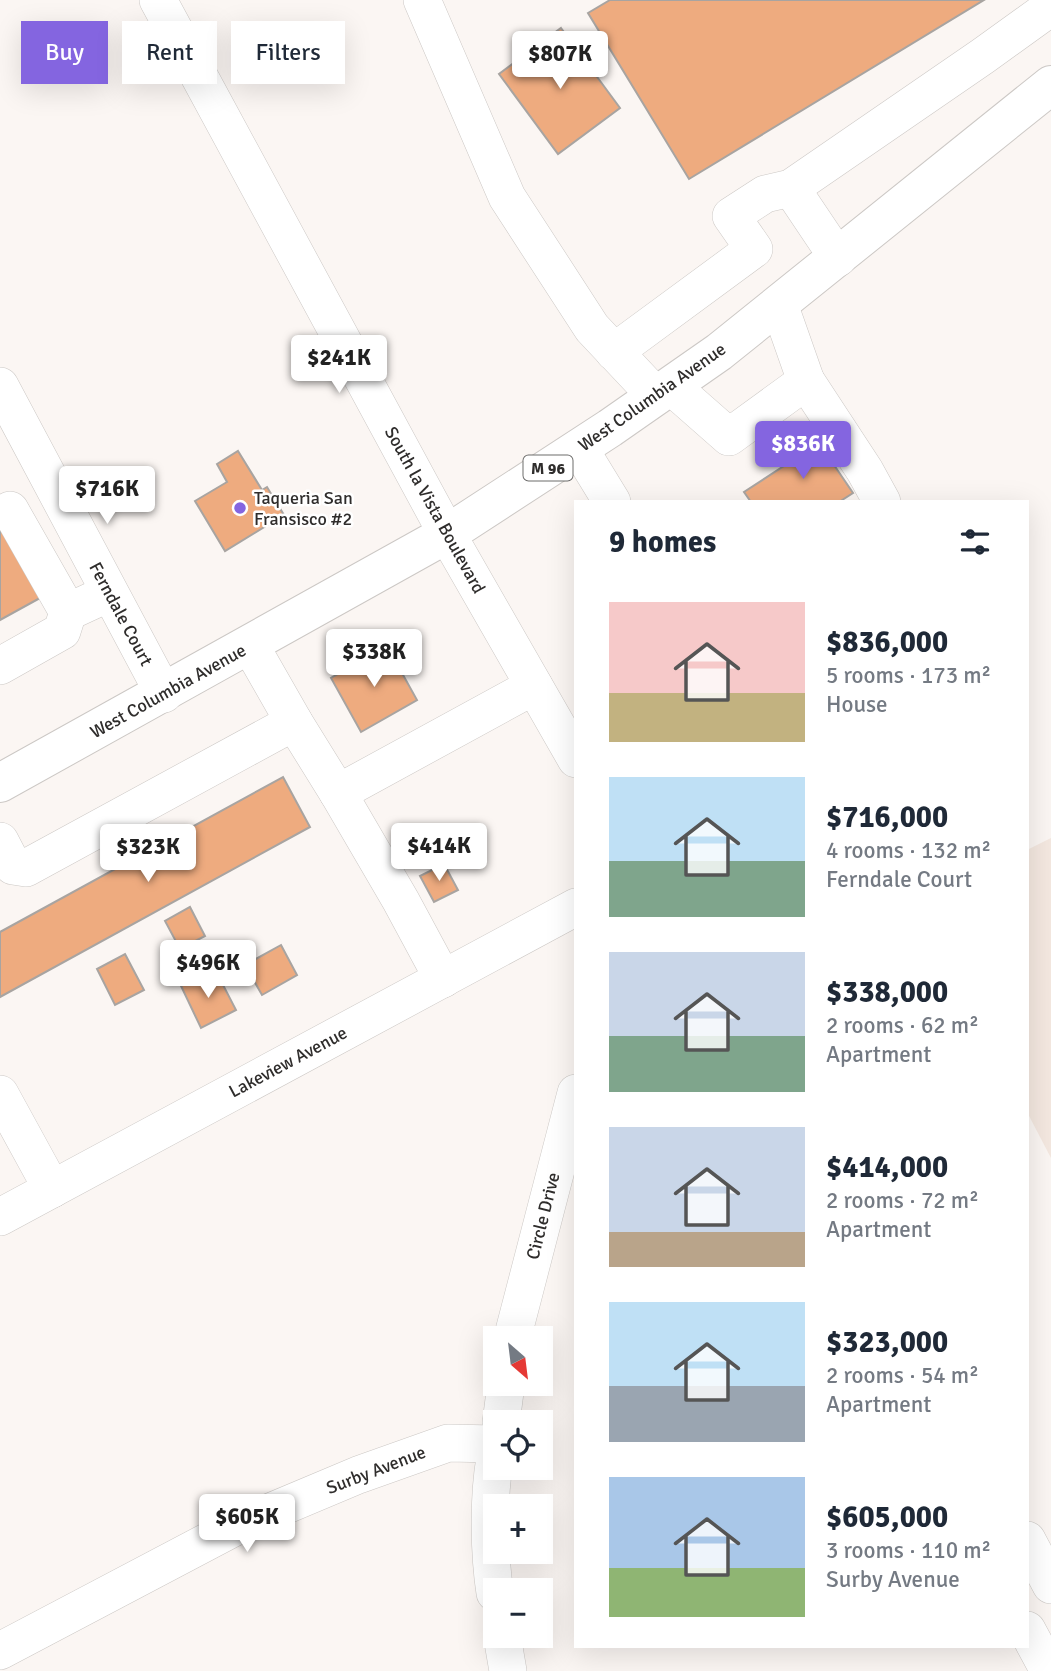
<!DOCTYPE html>
<meta charset="utf-8">
<style>
:root{--surface:#fff;--page:#f6f6f7;--text:#1f2937;--muted:#747a83;--accent:#8465e0}
body{margin:0;font-family:Signika,sans-serif;background:var(--page);color:var(--text);height:100vh;display:flex;flex-direction:column;font-size:26px;white-space:nowrap}
*{box-sizing:border-box;margin:0}
p{font-size:23px;color:var(--muted)}
.icon{flex:none;width:38px;height:38px;fill:none;stroke:currentColor;stroke-width:2;stroke-linecap:round;stroke-linejoin:round}
.map{position:relative;flex:1;overflow:hidden}
.drawer{position:absolute;left:574px;top:500px;width:455px;height:1148px;display:flex;flex-direction:column;background:var(--surface);border-radius:0px;box-shadow:0 7px 28px #0002}
.drawer>*{flex:none}
.banner{position:absolute;left:21px;top:21px;width:448px;height:63px;display:flex;gap:14px}
.needle{width:46px;rotate:152deg}
.controls{position:absolute;left:483px;top:1326px;display:grid;gap:14px}
.controls a{display:grid;place-items:center;width:70px;height:70px;border-radius:0px;background:var(--surface);box-shadow:0 7px 28px #0002;font-size:35px}
.price{position:absolute;translate:-50% -60px;padding:0 16px;border-radius:7px;background:#fff;color:#222;font-size:23px;line-height:46px;filter:drop-shadow(0 2px 4px #0008)}
.price::after{content:'';position:absolute;left:50%;top:42px;width:21px;height:16px;margin-left:-10px;background:inherit;clip-path:polygon(0 0,100% 0,50% 100%)}
.price.on{background:var(--accent);color:#fff}
ul{padding:0;list-style:none}
li{display:flex;align-items:center;gap:21px;height:175px;padding:0 35px}
li span{display:grid;place-items:center;flex:none;width:196px;height:140px;border-radius:0px;color:#555}
li>.icon{margin-inline-start:auto}
span .icon{width:84px;height:84px;fill:#fffc;stroke-width:1}
li b{font-size:30px}
h2{display:flex;justify-content:space-between;align-items:center;height:84px;padding:0 35px;font-size:30px}
.pill{padding:0 24px;border-radius:0px;background:var(--surface);box-shadow:0 7px 28px #0002;font-size:24px;line-height:63px}
.pill.on{background:var(--accent);color:#fff}
.map>svg:first-child{display:block}
.built{fill:#f4e8e0}
.building{fill:#eeab7f;stroke:#a8a4a1;stroke-width:2}
.lines{fill:none;stroke-linecap:round;stroke-linejoin:round}
.minor-casing{stroke:#ccc8c5;stroke-width:38}
.major-casing{stroke:#ccc8c5;stroke-width:40}
.minor{stroke:#fff;stroke-width:37}
.major{stroke:#fff;stroke-width:38}
.poi-dot{fill:#8465e0;stroke:#fff;stroke-width:2.5}
.labels{text-anchor:middle;stroke-width:5;stroke-linejoin:round;paint-order:stroke}
.shield{fill:#fff;stroke:#6d6c6b;stroke-width:2}
.shield-label{font-size:16px;font-weight:bold;fill:#2f2d2c}
.street-label{font-size:18px;fill:#2f2d2c;stroke:#fff}
.poi-label{font-size:18px;fill:#2f2d2c;stroke:#fff;text-anchor:start}
</style>
<div class="map">
<svg width="1051" height="1671" viewBox="0 0 1051 1671">
<rect width="100%" height="100%" fill="#fbf6f3"/>
<path class="built" d="M 1051,838 L 1051,1158 L 1027,1112 L 1027,850 Z"/>
<g class="building">
<path d="M 610,0 L 984,0 L 689,179 L 588,13 Z"/>
<path d="M 561,28 L 620,108 L 558,154 L 499,74 Z"/>
<path d="M 819,443 L 853,493 L 839,502 L 751,502 L 744,492 Z"/>
<path d="M 238,451 L 262,490 L 267,487 L 284,515 L 225,551 L 195,501 L 227,482 L 217,464 Z"/>
<path d="M 0,527 L 40,598 L 0,620 Z"/>
<path d="M 387,646 L 417,700 L 361,732 L 331,678 Z"/>
<path d="M 283,777 L 310,827 L 0,997 L 0,932 Z"/>
<path d="M 444,864 L 458,890 L 434,902 L 420,876 Z"/>
<path d="M 190,907 L 205,936 L 180,949 L 165,921 Z"/>
<path d="M 281,945 L 297,975 L 262,995 L 245,965 Z"/>
<path d="M 125,954 L 144,990 L 115,1005 L 97,969 Z"/>
<path d="M 203,974 L 209,985 L 220,979 L 236,1010 L 201,1028 L 181,986 Z"/>
</g>
<g class="lines">
<defs>
<g id="minor">
<path d="M 158,0 L 447,534 L 576,759"/>
<path d="M 422,0 L 507,197 L 592,328 L 656,396"/>
<path d="M 791,188 L 838,258"/>
<path d="M 614,352 L 754,249 L 731,216 L 765,194 L 791,188 L 983,56 L 1051,7"/>
<path d="M 806,381 L 865,471 L 882,502"/>
<path d="M 0,386 L 164,694"/>
<path d="M 671,386 L 729,437 L 806,381 L 779,304"/>
<path d="M 579,448 L 612,502"/>
<path d="M 10,510 L 68,612"/>
<path d="M 250,645 L 294,722 L 338,793 L 534,686"/>
<path d="M 0,666 L 62,631 L 68,612 L 109,593"/>
<path d="M 338,793 L 401,901 L 443,979"/>
<path d="M 0,841 L 13,866 L 26,868 L 294,722"/>
<path d="M 0,1094 L 52,1189"/>
<path d="M 0,1217 L 576,907"/>
<path d="M 512,1339 L 576,1093"/>
<path d="M 501,1423 L 506,1384"/>
<path d="M 495,1458 C 488,1498 489,1554 495,1593"/>
<path d="M 1027,1540 L 1051,1585"/>
<path d="M 1027,1630 L 1049,1671"/>
<path d="M 502,1636 L 508,1671"/>
<path d="M 0,1651 L 239,1525 L 358,1475 L 448,1443 L 495,1444"/>
</g>
<path id="major" d="M 0,783 L 447,534 L 610,428 L 719,352 L 1051,85"/>
</defs>
<use href="#minor" class="minor-casing"/>
<use href="#major" class="major-casing"/>
<use href="#minor" class="minor"/>
<use href="#major" class="major"/>
</g>
<circle class="poi-dot" cx="240" cy="508" r="7"/>
<g class="labels">
<rect class="shield" x="523.5" y="455.5" width="49" height="25" rx="5"/>
<g class="shield-label">
<text x="548" y="474">M 96</text>
</g>
<g class="street-label">
<text transform="translate(652 397) rotate(-35)" y="6">West Columbia Avenue</text>
<text transform="translate(435 510) rotate(61)" y="6">South la Vista Boulevard</text>
<text transform="translate(121 614) rotate(62)" y="6">Ferndale Court</text>
<text transform="translate(168 691) rotate(-29)" y="6">West Columbia Avenue</text>
<text transform="translate(288 1062) rotate(-28)" y="6">Lakeview Avenue</text>
<text transform="translate(543 1216) rotate(-76)" y="6">Circle Drive</text>
<text transform="translate(376 1470) rotate(-21)" y="6">Surby Avenue</text>
</g>
<g class="poi-label">
<text x="254" y="504">Taqueria San<tspan x="254" dy="21">Fransisco #2</tspan></text>
</g>
</g>
</svg>
<div class="controls">
<a><svg class="needle" viewBox="-14 -14 28 28"><path d="M0-13l5 13h-10z" fill="#e53935"/><path d="M0 13l5-13h-10z" fill="#747a83"/></svg></a>
<a><svg class="icon" aria-label="locate" viewBox="0 0 24 24"><circle cx="12" cy="12" r="6"/><path d="M12 2v4M12 18v4M2 12h4M18 12h4"/></svg></a>
<a>+</a>
<a>−</a>
</div>
<b class="price" style="left:560px;top:91px">$807K</b>
<b class="price" style="left:339px;top:395px">$241K</b>
<b class="price on" style="left:803px;top:481px">$836K</b>
<b class="price" style="left:107px;top:526px">$716K</b>
<b class="price" style="left:374px;top:689px">$338K</b>
<b class="price" style="left:439px;top:883px">$414K</b>
<b class="price" style="left:148px;top:884px">$323K</b>
<b class="price" style="left:208px;top:1000px">$496K</b>
<b class="price" style="left:247px;top:1554px">$605K</b>
<div class="banner">
<a class="pill on">Buy</a>
<a class="pill">Rent</a>
<a class="pill">Filters</a>
</div>
<section class="drawer">
<h2>9 homes<svg class="icon" aria-label="filters" viewBox="0 0 24 24"><path d="M4 7h16M4 17h16"/><circle cx="9" cy="7" r="2"/><circle cx="15" cy="17" r="2"/></svg></h2>
<ul>
<li><span style="background:linear-gradient(#f6c9c9 65%,#c2b280 0)"><svg class="icon" aria-label="home" viewBox="0 0 24 24"><path d="M3 11l9-7 9 7M6 9v11h12V9"/></svg></span><div><b>$836,000</b><p>5 rooms · 173 m²</p><p>House</p></div></li>
<li><span style="background:linear-gradient(#bfe0f5 60%,#7fa58c 0)"><svg class="icon" aria-label="home" viewBox="0 0 24 24"><path d="M3 11l9-7 9 7M6 9v11h12V9"/></svg></span><div><b>$716,000</b><p>4 rooms · 132 m²</p><p>Ferndale Court</p></div></li>
<li><span style="background:linear-gradient(#c9d6e8 60%,#7fa58c 0)"><svg class="icon" aria-label="home" viewBox="0 0 24 24"><path d="M3 11l9-7 9 7M6 9v11h12V9"/></svg></span><div><b>$338,000</b><p>2 rooms · 62 m²</p><p>Apartment</p></div></li>
<li><span style="background:linear-gradient(#c9d6e8 75%,#b9a48a 0)"><svg class="icon" aria-label="home" viewBox="0 0 24 24"><path d="M3 11l9-7 9 7M6 9v11h12V9"/></svg></span><div><b>$414,000</b><p>2 rooms · 72 m²</p><p>Apartment</p></div></li>
<li><span style="background:linear-gradient(#bfe0f5 60%,#9aa5b1 0)"><svg class="icon" aria-label="home" viewBox="0 0 24 24"><path d="M3 11l9-7 9 7M6 9v11h12V9"/></svg></span><div><b>$323,000</b><p>2 rooms · 54 m²</p><p>Apartment</p></div></li>
<li><span style="background:linear-gradient(#a9c7e8 65%,#8fb573 0)"><svg class="icon" aria-label="home" viewBox="0 0 24 24"><path d="M3 11l9-7 9 7M6 9v11h12V9"/></svg></span><div><b>$605,000</b><p>3 rooms · 110 m²</p><p>Surby Avenue</p></div></li>
</ul>
</section>
</div>
